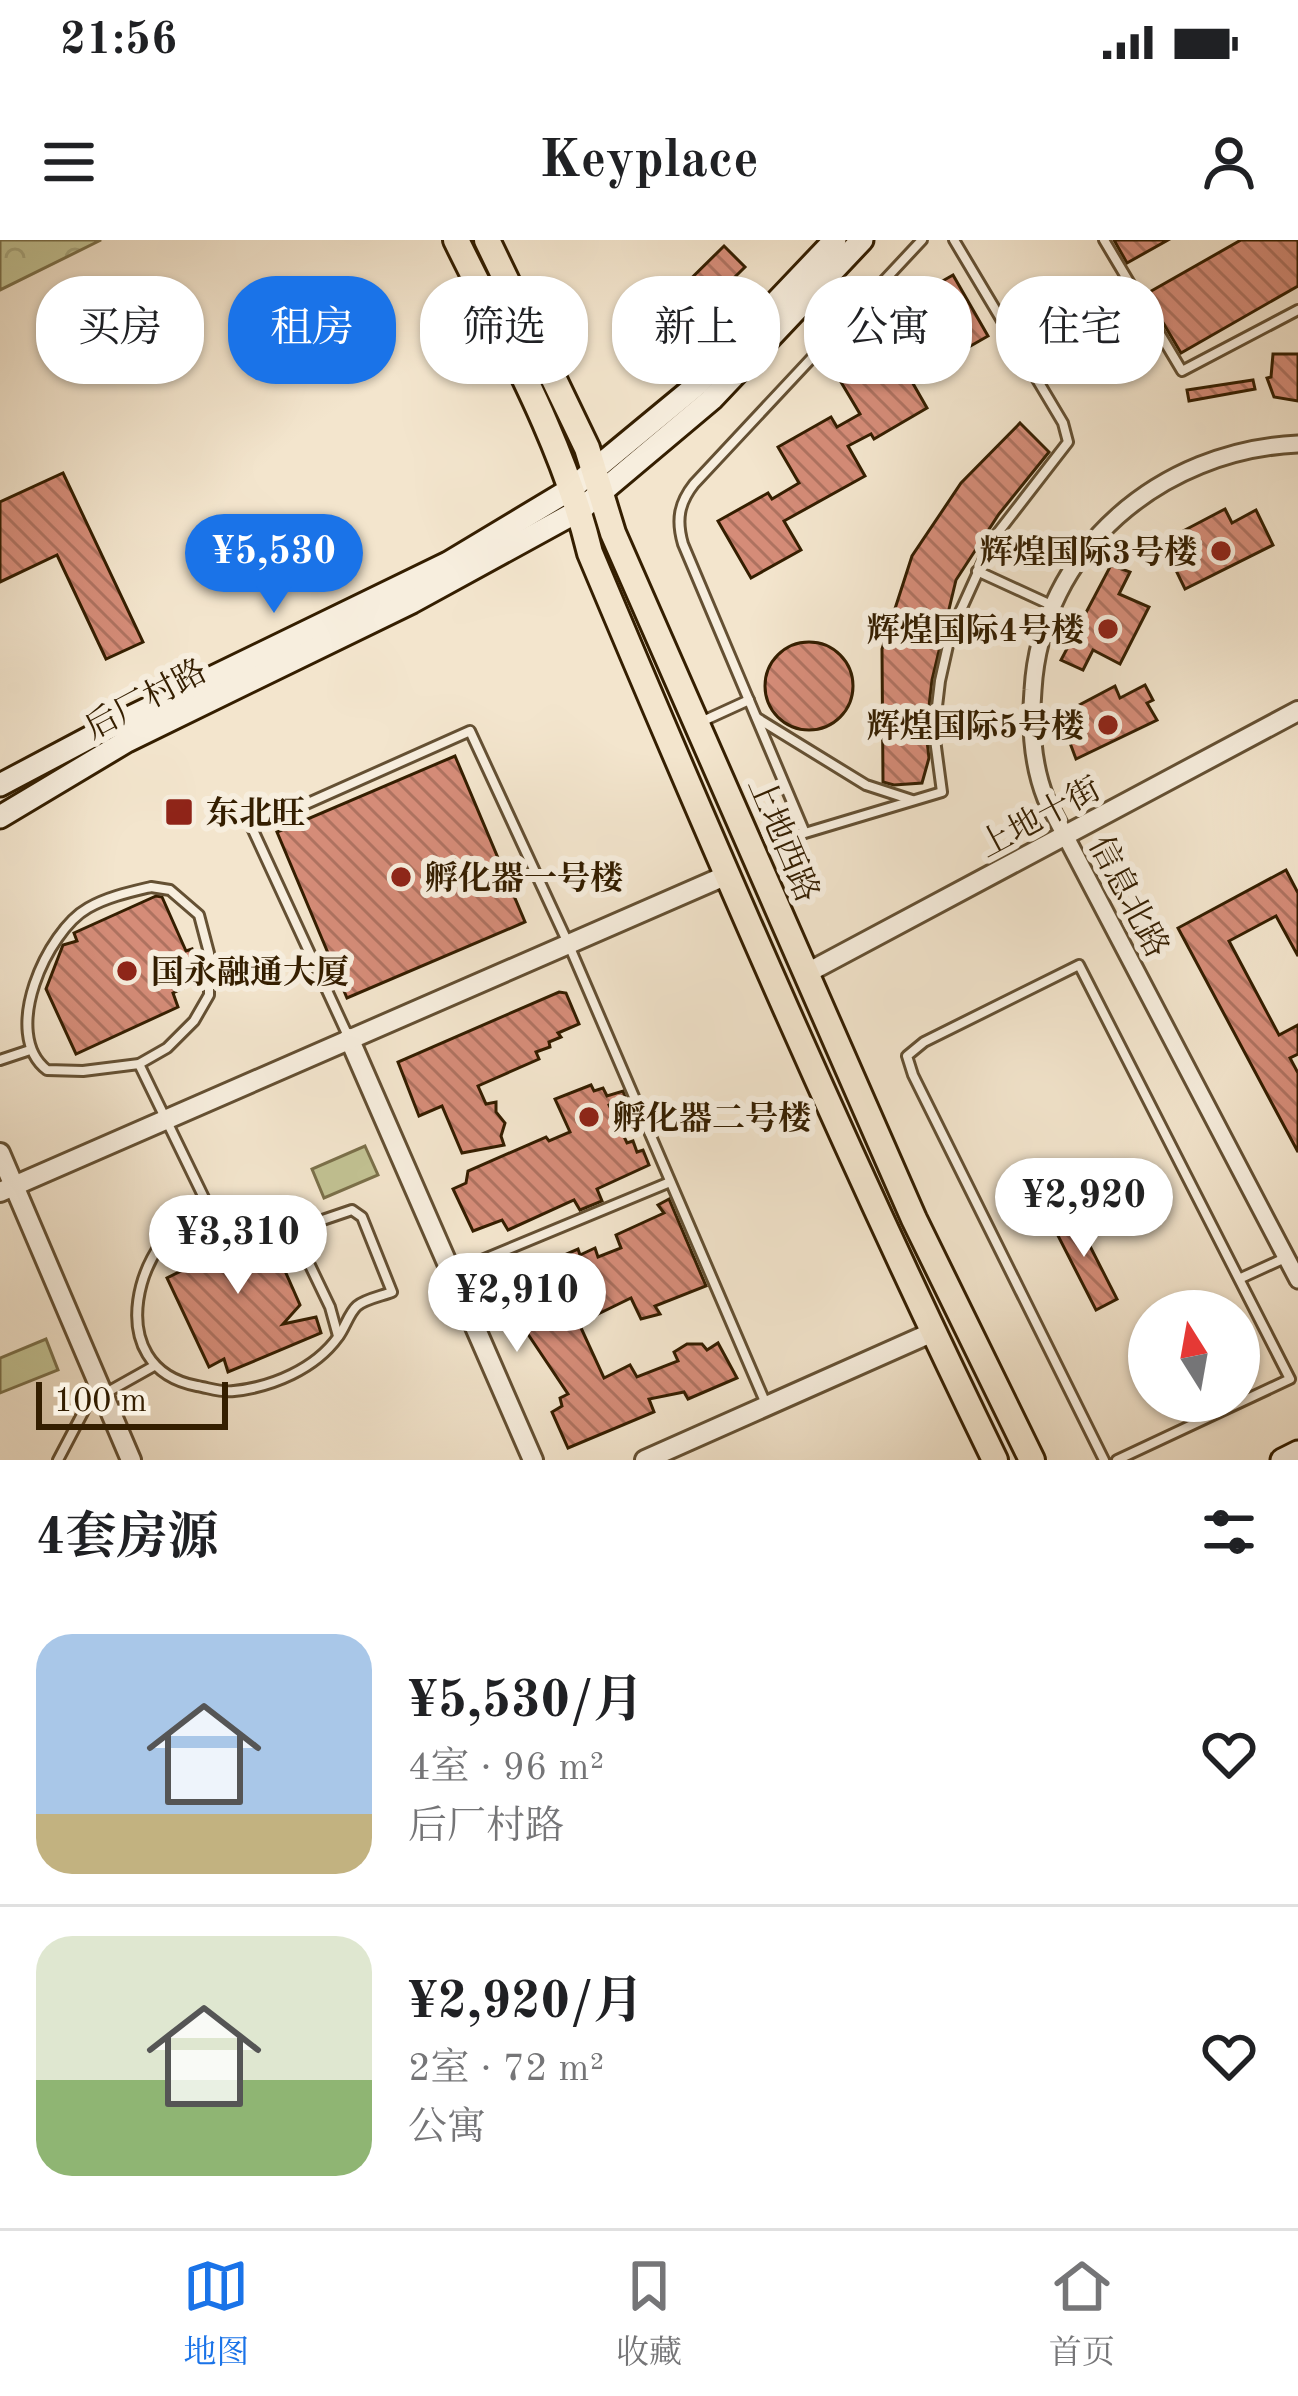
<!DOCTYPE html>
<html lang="zh">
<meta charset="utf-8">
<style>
:root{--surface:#fff;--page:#f2f2f2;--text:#202124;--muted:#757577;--line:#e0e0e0;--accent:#1a73e8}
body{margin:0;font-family:"Old Standard TT","Noto Serif SC",serif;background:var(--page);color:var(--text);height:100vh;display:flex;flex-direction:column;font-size:45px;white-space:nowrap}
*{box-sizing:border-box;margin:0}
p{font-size:39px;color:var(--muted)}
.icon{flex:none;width:66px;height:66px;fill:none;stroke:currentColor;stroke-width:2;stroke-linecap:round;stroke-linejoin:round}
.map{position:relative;height:1220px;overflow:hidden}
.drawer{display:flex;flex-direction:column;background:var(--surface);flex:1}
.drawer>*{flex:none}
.guide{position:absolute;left:36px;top:36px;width:1227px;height:108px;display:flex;gap:24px}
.needle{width:78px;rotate:349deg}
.tools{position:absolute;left:1128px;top:1050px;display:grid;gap:24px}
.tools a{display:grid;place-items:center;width:132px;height:132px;border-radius:50%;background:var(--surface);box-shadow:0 3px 9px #0004;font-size:60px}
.scale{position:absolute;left:36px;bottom:30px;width:192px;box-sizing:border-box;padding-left:12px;border:6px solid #341e00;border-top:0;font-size:33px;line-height:42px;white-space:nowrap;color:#341e00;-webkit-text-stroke:9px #f7eede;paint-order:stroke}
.price{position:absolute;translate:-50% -102px;padding:0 27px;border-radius:42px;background:#fff;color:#222;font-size:39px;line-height:78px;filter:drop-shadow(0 3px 6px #0008)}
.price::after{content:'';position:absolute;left:50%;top:72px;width:36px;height:27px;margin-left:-18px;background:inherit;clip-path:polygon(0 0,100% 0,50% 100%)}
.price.selected{background:var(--accent);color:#fff}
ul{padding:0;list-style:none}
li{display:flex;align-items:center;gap:36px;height:300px;padding:0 36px}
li+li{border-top:3px solid var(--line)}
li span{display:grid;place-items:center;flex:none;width:336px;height:240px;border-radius:36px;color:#555}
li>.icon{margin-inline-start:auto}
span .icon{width:144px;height:144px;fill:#fffc;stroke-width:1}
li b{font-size:51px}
h2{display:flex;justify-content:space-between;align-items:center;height:144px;padding:0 36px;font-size:51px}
.tag{padding:0 42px;border-radius:48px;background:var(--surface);box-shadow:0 3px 9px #0004;font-size:42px;line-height:108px}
.tag.selected{background:var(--accent);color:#fff}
.status{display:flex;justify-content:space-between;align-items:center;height:84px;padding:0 60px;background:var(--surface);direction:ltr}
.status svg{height:33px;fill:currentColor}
header{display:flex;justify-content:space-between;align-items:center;height:156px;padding:0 36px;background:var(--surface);font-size:54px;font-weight:700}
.menu{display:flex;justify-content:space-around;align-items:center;height:168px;border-top:3px solid var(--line);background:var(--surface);font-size:33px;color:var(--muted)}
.menu a{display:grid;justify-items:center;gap:6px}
.menu .selected{color:var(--accent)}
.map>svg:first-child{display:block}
.forest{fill:url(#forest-crowns);stroke:#7b704a;stroke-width:3}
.green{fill:#c2c293;stroke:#7b704a;stroke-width:3}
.building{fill:url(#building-back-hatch);stroke:#341e00;stroke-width:3}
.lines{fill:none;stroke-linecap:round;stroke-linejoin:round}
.service-casing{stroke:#645033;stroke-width:14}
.minor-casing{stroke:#645033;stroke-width:21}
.tertiary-casing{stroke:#645033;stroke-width:24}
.secondary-casing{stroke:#341e00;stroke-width:27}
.primary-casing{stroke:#341e00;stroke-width:30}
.service{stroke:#f7eede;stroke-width:8}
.minor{stroke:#f7eede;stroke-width:15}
.tertiary{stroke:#f7eede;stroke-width:18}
.secondary{stroke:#f7eede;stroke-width:21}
.primary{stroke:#f3e5cd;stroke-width:24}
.poi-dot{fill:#8f2418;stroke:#f7eede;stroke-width:4.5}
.labels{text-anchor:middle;stroke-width:12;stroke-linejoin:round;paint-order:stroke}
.poi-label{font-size:33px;font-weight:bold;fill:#341e00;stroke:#f7eede;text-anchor:start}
.street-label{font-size:33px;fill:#341e00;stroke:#f7eede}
</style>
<div class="status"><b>21:56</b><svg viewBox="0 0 49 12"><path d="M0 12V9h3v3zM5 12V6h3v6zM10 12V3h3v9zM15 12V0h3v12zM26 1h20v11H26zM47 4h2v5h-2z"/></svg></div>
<header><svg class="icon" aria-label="menu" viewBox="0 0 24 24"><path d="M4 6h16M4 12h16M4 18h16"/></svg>Keyplace<svg class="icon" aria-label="person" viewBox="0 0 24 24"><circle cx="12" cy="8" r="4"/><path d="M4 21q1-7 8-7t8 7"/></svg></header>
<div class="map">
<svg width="1298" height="1220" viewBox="0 0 1298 1220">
<defs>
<pattern id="forest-crowns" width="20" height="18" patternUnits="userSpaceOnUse" patternTransform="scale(3)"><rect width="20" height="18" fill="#c2c293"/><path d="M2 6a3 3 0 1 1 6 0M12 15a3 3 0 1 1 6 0" fill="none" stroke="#a7a67d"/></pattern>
<pattern id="building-back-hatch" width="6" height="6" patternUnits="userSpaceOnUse" patternTransform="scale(3)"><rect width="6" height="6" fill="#d58c78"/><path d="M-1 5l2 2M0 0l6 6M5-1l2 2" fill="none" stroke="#ae7260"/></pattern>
</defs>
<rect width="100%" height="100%" fill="#f3e5cd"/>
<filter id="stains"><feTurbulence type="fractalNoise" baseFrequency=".00167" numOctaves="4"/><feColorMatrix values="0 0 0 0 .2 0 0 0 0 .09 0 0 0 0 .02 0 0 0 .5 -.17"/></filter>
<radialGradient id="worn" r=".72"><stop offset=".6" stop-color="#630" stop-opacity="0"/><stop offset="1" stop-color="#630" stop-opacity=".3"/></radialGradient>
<path class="forest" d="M 0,0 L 101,0 L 0,50 Z"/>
<g class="green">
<path d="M 365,906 L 378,935 L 324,958 L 312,929 Z"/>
<path d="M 46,1099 L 58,1130 L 0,1153 L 0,1118 Z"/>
</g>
<g class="building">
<path d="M 1114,0 L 1168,0 L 1127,23 Z"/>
<path d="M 1241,0 L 1298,0 L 1298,46 L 1181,113 L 1146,54 Z"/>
<path d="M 724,6 L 745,27 L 669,102 L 648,81 Z"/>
<path d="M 953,35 L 988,96 L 911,140 L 927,168 L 874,199 L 871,194 L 848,206 L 865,236 L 784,281 L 801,310 L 751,338 L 718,281 L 768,253 L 772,259 L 799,243 L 778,207 L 831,177 L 837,187 L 860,174 L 838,137 L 892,106 L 898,117 L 921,104 L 899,66 Z"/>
<path d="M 1273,114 L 1298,114 L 1298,161 L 1274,157 L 1267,138 L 1271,137 Z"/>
<path d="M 1253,140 L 1255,149 L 1189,161 L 1187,150 Z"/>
<path d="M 1020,183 L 1049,212 L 999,274 L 956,340 L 932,440 L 926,492 L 929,518 L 922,543 L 894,545 L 883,542 L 882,409 L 912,316 L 961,243 Z"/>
<path d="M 63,233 L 143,402 L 106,419 L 57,315 L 0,342 L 0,262 Z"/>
<path d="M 1225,269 L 1232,283 L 1256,270 L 1273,305 L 1185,349 L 1169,316 L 1191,305 L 1183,291 Z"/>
<path d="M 1111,325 L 1130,332 L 1119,354 L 1149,367 L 1120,424 L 1093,410 L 1083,430 L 1061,420 Z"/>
<circle cx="809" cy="446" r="44"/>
<path d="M 1145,445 L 1153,460 L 1147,463 L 1157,480 L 1076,519 L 1064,487 L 1073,482 L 1068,471 L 1115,446 L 1120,458 Z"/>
<path d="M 455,516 L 525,682 L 347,758 L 277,592 Z"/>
<path d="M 1286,630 L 1298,653 L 1298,716 L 1276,676 L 1229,701 L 1279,795 L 1298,785 L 1298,814 L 1290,818 L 1298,833 L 1298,912 L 1178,688 Z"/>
<path d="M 156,656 L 162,657 L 186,711 L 192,709 L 201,740 L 173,753 L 178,767 L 76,814 L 46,749 L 63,705 L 77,701 L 74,693 Z"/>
<path d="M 559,752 L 566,753 L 579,784 L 558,793 L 561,797 L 549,802 L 550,807 L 536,812 L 539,819 L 478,846 L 486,864 L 496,862 L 496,872 L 505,883 L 501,896 L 504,905 L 462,913 L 442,866 L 419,876 L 398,822 Z"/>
<path d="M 591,845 L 594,851 L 603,848 L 607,856 L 623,851 L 625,857 L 609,865 L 627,903 L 633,901 L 637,912 L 643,910 L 649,925 L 597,949 L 602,961 L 580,970 L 574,960 L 508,990 L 502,980 L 473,991 L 453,949 L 466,943 L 468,931 L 546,897 L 549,901 L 570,892 L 555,859 Z"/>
<path d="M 669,959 L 706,1046 L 655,1066 L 660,1074 L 641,1079 L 631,1058 L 596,1075 L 559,1040 L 604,1138 L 630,1125 L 637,1137 L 678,1121 L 674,1112 L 687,1104 L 702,1104 L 707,1110 L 718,1103 L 737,1138 L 688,1159 L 684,1152 L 649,1159 L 654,1172 L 568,1208 L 552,1172 L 562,1166 L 560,1158 L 568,1154 L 495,1045 L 578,1009 L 580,1015 L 595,1008 L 598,1017 L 621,1008 L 616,995 L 664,973 L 658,965 Z"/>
<path d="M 1072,971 L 1117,1059 L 1096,1070 L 1051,982 Z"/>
<path d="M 232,977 L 239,989 L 248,987 L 253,996 L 267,990 L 300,1065 L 283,1084 L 316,1077 L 321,1093 L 228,1132 L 224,1119 L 209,1127 L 167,1038 L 181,1031 L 171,1018 L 206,1003 L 202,991 Z"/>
</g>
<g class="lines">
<defs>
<g id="service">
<path d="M 922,0 L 694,244 C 679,263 676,280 683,304 L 805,593 L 942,552 L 934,492 L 940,441 L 951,392 L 993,299 L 1068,202 L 1063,183 L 954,0"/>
<path d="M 1104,0 L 1182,131 L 1298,70"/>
<path d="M 977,331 L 1051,365"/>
<path d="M 757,478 L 866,545 L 912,560"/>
<path d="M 703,481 L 749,460"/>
<path d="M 151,647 L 170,650 L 199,675 L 209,713 L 209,755 L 194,781 L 167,808 L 139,824 L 83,831 L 47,830 C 0,794 47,691 88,668 C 107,657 130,652 151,647 Z"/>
<path d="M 348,796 L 252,588 L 470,491 L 568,703 L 766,1164"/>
<path d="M 0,820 L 30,810"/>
<path d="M 139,824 L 207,964"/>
<path d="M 207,964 L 229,967 L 293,990 L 352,970 L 362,977 L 392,1052 C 382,1056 365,1059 357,1066 C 349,1073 345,1088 338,1097 C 315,1129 272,1147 234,1151 C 222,1153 209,1148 197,1146 C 100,1128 134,996 207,964 Z"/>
<path d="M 293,990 L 330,1067 L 338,1096"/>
<path d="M 453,1032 L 670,942"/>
<path d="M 1241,1038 L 1285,1018"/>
<path d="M 58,1220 L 88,1163 L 154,1126"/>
<path d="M 1104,1220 L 913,835 L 907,816 L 924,802 L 1079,725 L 1290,1139 L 1117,1220"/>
</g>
<path id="minor" d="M 1298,204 C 1161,210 1041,310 1033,450 C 1030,487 1032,524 1046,559 L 1298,1040"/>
<g id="tertiary">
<path d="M 807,733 L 1298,471"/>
<path d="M 349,798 L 533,1220"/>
<path d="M 0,913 L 131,1220"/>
<path d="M 0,952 L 727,635"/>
<path d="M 645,1220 L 933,1092"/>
</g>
<g id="secondary">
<path d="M 0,545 L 102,491 L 448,323 L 571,249 L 698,144 L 835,0"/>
<path d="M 0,577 L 127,501 L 412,362 L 580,270 L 712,159 L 862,0"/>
<path d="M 1282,1220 L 1298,1212"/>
</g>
<g id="primary">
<path d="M 456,0 C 505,100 564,204 590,313 C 718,618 850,922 995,1220"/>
<path d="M 487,0 L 587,208 L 613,293 L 914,979 L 1032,1220"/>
</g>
</defs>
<use href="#service" class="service-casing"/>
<use href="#minor" class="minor-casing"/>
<use href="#tertiary" class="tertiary-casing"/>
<use href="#secondary" class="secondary-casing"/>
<use href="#primary" class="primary-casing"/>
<use href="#service" class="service"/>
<use href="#minor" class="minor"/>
<use href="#tertiary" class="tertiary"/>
<use href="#secondary" class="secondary"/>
<use href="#primary" class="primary"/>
</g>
<g class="poi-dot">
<circle cx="1221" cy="311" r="12"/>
<circle cx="1108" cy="389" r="12"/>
<circle cx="1108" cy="485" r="12"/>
<rect x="164" y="557" width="30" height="30" rx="6"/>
<circle cx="401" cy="637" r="12"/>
<circle cx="127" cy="731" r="12"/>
<circle cx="589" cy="877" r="12"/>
</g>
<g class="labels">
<g class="poi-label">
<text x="1197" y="323" text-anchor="end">辉煌国际3号楼</text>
<text x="1084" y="401" text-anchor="end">辉煌国际4号楼</text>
<text x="1084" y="497" text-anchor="end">辉煌国际5号楼</text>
<text x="206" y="584">东北旺</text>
<text x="425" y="649">孵化器一号楼</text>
<text x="151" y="743">国永融通大厦</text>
<text x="613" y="889">孵化器二号楼</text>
</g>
<g class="street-label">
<text transform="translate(145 458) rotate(-28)" y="12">后厂村路</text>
<text transform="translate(1039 576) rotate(-28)" y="12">上地十街</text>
<text transform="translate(785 599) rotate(67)" y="12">上地西路</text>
<text transform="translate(1130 656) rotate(62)" y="12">信息北路</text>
</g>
</g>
<rect width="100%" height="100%" filter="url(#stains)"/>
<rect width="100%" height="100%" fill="url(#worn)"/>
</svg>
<div class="tools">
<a><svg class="needle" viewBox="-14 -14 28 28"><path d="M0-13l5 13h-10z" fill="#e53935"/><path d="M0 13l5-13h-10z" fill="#757577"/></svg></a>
</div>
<div class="scale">100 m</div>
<b class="price selected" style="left:274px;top:376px">¥5,530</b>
<b class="price" style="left:1084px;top:1020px">¥2,920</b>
<b class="price" style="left:238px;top:1057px">¥3,310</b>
<b class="price" style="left:517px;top:1115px">¥2,910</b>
<div class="guide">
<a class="tag">买房</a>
<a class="tag selected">租房</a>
<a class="tag">筛选</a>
<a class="tag">新上</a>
<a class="tag">公寓</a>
<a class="tag">住宅</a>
</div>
</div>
<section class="drawer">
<h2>4套房源<svg class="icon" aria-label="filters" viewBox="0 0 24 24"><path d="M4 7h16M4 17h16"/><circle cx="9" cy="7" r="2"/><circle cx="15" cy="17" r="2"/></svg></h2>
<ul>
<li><span style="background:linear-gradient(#a9c7e8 75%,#c2b280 0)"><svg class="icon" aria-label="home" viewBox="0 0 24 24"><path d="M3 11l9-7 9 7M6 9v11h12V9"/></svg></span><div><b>¥5,530/月</b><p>4室 · 96 m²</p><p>后厂村路</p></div><svg class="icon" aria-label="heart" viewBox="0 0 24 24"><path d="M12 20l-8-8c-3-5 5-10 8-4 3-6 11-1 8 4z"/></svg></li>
<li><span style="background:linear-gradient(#dfe7d0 60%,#8fb573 0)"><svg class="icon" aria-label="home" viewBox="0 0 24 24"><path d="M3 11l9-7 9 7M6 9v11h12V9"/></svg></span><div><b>¥2,920/月</b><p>2室 · 72 m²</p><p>公寓</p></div><svg class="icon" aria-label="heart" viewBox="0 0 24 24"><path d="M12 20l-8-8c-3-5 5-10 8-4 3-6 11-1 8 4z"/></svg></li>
</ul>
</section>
<nav class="menu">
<a class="selected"><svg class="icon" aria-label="map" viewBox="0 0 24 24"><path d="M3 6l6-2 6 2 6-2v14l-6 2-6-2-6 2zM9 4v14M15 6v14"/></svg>地图</a>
<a><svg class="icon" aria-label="saved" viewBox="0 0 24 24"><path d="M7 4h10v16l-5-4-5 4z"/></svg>收藏</a>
<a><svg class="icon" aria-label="home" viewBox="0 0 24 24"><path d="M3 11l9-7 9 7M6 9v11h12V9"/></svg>首页</a>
</nav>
